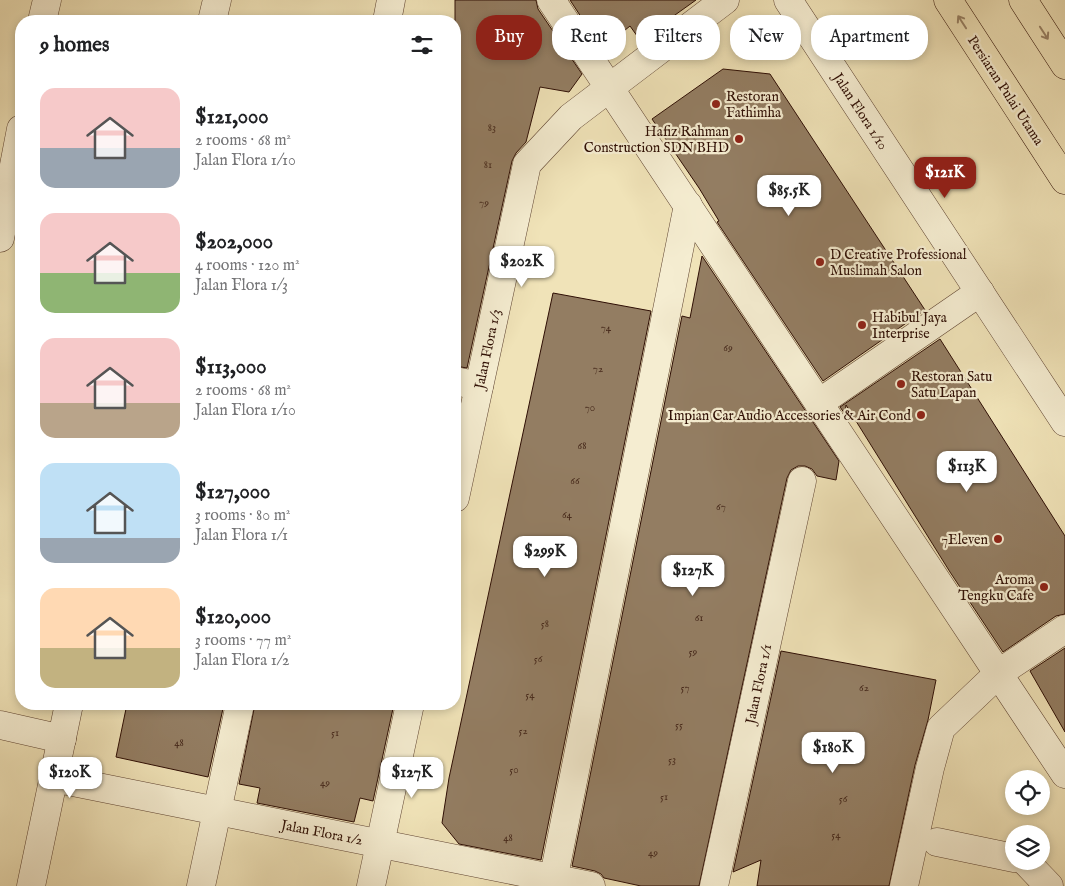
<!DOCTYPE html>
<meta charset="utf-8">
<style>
:root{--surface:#fff;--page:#f2f2f2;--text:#202124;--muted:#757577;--accent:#8f2418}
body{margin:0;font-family:"IM FELL English",serif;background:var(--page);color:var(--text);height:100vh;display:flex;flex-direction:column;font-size:19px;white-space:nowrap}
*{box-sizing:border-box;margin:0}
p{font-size:16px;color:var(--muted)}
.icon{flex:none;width:28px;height:28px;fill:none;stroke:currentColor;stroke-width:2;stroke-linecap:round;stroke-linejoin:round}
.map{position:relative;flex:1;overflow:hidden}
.drawer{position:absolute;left:15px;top:15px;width:446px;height:695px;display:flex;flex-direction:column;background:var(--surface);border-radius:20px;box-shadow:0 2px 8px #0003}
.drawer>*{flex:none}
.guide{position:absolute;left:476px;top:15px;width:475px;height:45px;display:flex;gap:10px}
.fabs{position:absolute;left:1005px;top:770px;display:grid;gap:10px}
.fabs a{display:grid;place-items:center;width:45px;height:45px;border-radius:50%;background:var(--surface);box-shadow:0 2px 8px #0003;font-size:25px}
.price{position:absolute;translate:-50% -42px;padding:0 11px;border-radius:10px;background:#fff;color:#222;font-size:16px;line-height:32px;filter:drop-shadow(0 1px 2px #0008)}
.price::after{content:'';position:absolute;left:50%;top:30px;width:15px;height:11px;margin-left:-8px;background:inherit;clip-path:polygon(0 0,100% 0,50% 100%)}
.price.selected{background:var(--accent);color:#fff}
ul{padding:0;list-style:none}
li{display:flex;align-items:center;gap:15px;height:125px;padding:0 25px}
li span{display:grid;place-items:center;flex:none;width:140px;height:100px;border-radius:15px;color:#555}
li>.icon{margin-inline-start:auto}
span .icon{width:60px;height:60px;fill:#fffc;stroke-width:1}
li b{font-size:21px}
h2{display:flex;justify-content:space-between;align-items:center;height:60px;padding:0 25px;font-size:21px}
.pill{padding:0 18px;border-radius:20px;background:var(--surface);box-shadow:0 2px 8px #0003;font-size:18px;line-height:45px}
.pill.selected{background:var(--accent);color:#fff}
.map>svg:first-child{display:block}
.building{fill:#937d62;stroke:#2e0e04}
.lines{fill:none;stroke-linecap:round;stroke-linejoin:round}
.minor-casing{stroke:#5e4331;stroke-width:29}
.major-casing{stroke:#2e0e04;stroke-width:29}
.minor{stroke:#f5edd1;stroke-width:28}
.major{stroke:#f0e3b8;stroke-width:28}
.oneway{stroke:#998367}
.poi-dot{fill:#8f2418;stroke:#f5edd1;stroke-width:2}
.labels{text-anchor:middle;stroke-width:4.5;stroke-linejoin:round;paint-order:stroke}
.number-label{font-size:11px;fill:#472a1c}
.street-label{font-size:14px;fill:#2e0e04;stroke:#f5edd1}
.poi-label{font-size:14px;fill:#2e0e04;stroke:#f5edd1;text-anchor:start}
</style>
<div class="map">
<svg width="1065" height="886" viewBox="0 0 1065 886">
<rect width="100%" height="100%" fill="#f0e3b8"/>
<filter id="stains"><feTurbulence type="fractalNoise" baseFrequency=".004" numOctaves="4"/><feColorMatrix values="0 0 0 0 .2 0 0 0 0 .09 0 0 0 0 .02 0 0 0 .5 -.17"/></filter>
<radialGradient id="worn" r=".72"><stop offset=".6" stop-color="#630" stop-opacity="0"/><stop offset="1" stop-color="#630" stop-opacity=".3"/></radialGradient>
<g class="building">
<path d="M 455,0 L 536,0 L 538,9 L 582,74 L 569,92 L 540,87 L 526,142 L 516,153 L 512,161 L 467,368 L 455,366 Z"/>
<path d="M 570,0 L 696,0 L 640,40 L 630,26 L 602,49 Z"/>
<path d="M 723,69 L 770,74 L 925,310 L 823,381 L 717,222 L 719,221 L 699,188 L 652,119 Z"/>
<path d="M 702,256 L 839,461 L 836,480 L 817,476 L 812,469 L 805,466 L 798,466 L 791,470 L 787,478 L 699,886 L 641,886 L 604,878 L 601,874 L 595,871 L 572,866 L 682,316 L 690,318 Z"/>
<path d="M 553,293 L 651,311 L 541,860 L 459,844 L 442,823 L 449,778 Z"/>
<path d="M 940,339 L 1065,536 L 1065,614 L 1056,616 L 1003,652 L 950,572 L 846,405 L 845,414 L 840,407 Z"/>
<path d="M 1065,648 L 1065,732 L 1030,671 Z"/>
<path d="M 781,651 L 936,680 L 928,720 L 915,765 L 889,886 L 757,886 L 761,860 L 733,872 Z"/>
<path d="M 127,704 L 224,704 L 208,777 L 116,757 Z"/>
<path d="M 255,704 L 394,704 L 373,801 L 360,798 L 354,822 L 257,803 L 260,788 L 239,784 Z"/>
</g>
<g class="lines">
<defs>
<g id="minor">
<path d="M 551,0 L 1065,774"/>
<path d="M 788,0 L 1065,422"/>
<path d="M 42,21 L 47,0"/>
<path d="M 212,21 L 217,0"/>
<path d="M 387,21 L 391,0"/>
<path d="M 0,238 L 21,129"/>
<path d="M 455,381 L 479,386"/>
<path d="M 819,403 L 980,292"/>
<path d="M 455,498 L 527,164 L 571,117 L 725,0"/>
<path d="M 0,725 L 62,739"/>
<path d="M 53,778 L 591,886"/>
<path d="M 937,842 L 1014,858"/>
<path d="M 1025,861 L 1049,886"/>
<path d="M 31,886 L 69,704"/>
<path d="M 201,886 L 240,704"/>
<path d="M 371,886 L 410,704"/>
<path d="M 552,886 L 688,205"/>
<path d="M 714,886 L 802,481"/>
<path d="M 904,886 L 930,768 L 941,728 L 999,673 L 1065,629"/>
</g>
<g id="major">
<path d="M 948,0 L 1065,180"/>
<path d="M 1023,0 L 1065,65"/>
</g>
</defs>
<use href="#minor" class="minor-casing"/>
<use href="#major" class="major-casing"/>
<use href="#minor" class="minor"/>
<use href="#major" class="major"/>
</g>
<defs><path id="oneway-shaft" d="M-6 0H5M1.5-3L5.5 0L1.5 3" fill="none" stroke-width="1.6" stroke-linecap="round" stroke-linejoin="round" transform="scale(1.25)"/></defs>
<g class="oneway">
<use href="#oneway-shaft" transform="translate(962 22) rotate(-123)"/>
<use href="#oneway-shaft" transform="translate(1044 33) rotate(57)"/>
</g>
<g class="poi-dot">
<circle cx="716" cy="104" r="5"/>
<circle cx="739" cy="139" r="5"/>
<circle cx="820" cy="262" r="5"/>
<circle cx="862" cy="325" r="5"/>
<circle cx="901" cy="384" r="5"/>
<circle cx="921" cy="415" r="5"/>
<circle cx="998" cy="539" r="5"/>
<circle cx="1044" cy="587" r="5"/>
</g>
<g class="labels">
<g class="number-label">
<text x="492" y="131">83</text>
<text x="488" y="168">81</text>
<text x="484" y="206">79</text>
<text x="606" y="331">74</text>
<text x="728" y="351">69</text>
<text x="598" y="372">72</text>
<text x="590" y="411">70</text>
<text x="582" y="449">68</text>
<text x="575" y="484">66</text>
<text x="721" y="510">67</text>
<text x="567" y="518">64</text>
<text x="699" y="621">61</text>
<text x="545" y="627">58</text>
<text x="693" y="655">59</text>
<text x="538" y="662">56</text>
<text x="685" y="691">57</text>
<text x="864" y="691">62</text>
<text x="530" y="698">54</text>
<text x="679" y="728">55</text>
<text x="523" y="734">52</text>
<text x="335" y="736">51</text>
<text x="179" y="746">48</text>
<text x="672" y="763">53</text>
<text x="514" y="773">50</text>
<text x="325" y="786">49</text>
<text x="664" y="800">51</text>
<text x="843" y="802">56</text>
<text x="836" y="838">54</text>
<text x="508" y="841">48</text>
<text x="653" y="856">49</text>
</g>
<g class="street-label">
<text transform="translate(1006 90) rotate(57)" y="5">Persiaran Pulai Utama</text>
<text transform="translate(861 111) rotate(57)" y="5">Jalan Flora 1/10</text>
<text transform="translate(487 349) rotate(-78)" y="5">Jalan Flora 1/3</text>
<text transform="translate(758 684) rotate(-78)" y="5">Jalan Flora 1/1</text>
<text transform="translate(322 832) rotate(11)" y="5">Jalan Flora 1/2</text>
</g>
<g class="poi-label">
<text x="726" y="101">Restoran<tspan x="726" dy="16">Fathimha</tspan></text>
<text x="729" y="136" text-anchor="end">Hafiz Rahman<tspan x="729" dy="16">Construction SDN BHD</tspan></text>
<text x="830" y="259">D Creative Professional<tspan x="830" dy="16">Muslimah Salon</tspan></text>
<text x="872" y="322">Habibul Jaya<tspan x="872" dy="16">Interprise</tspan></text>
<text x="911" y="381">Restoran Satu<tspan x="911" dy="16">Satu Lapan</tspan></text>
<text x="911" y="420" text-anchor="end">Impian Car Audio Accessories &amp; Air Cond</text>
<text x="988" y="544" text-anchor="end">7Eleven</text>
<text x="1034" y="584" text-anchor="end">Aroma<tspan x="1034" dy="16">Tengku Cafe</tspan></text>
</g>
</g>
<rect width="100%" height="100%" filter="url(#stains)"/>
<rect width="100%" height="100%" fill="url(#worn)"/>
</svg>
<div class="fabs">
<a><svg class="icon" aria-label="locate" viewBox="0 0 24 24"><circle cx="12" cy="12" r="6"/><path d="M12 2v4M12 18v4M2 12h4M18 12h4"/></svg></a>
<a><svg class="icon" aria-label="layers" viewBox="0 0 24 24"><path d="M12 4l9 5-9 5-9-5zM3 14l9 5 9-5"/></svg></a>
</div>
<b class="price selected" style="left:945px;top:199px">$121K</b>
<b class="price" style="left:789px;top:217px">$85.5K</b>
<b class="price" style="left:522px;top:288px">$202K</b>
<b class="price" style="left:967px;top:493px">$113K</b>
<b class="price" style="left:545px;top:578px">$299K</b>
<b class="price" style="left:693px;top:597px">$127K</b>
<b class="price" style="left:833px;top:774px">$180K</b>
<b class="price" style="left:70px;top:799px">$120K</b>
<b class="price" style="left:412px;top:799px">$127K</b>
<div class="guide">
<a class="pill selected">Buy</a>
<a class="pill">Rent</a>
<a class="pill">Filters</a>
<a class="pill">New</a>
<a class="pill">Apartment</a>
</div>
<section class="drawer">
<h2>9 homes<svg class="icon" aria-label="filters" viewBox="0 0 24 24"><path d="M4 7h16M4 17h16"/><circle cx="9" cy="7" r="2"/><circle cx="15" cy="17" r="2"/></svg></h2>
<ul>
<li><span style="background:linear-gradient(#f6c9c9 60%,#9aa5b1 0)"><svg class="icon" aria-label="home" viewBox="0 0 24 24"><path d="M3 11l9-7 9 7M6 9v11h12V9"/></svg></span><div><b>$121,000</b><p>2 rooms · 68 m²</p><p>Jalan Flora 1/10</p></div></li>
<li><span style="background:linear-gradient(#f6c9c9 60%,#8fb573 0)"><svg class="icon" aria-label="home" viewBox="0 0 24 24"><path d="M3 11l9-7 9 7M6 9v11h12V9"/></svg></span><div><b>$202,000</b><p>4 rooms · 120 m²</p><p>Jalan Flora 1/3</p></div></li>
<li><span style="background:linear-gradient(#f6c9c9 65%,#b9a48a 0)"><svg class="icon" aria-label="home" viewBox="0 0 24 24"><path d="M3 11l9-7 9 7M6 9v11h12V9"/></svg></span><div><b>$113,000</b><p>2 rooms · 68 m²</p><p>Jalan Flora 1/10</p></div></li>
<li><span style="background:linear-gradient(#bfe0f5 75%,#9aa5b1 0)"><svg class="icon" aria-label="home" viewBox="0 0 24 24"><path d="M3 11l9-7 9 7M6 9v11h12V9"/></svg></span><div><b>$127,000</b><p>3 rooms · 80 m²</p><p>Jalan Flora 1/1</p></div></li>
<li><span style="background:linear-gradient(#ffd9b3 60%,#c2b280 0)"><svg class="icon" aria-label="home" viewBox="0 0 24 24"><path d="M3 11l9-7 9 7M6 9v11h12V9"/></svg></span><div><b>$120,000</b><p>3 rooms · 77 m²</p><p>Jalan Flora 1/2</p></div></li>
</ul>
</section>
</div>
